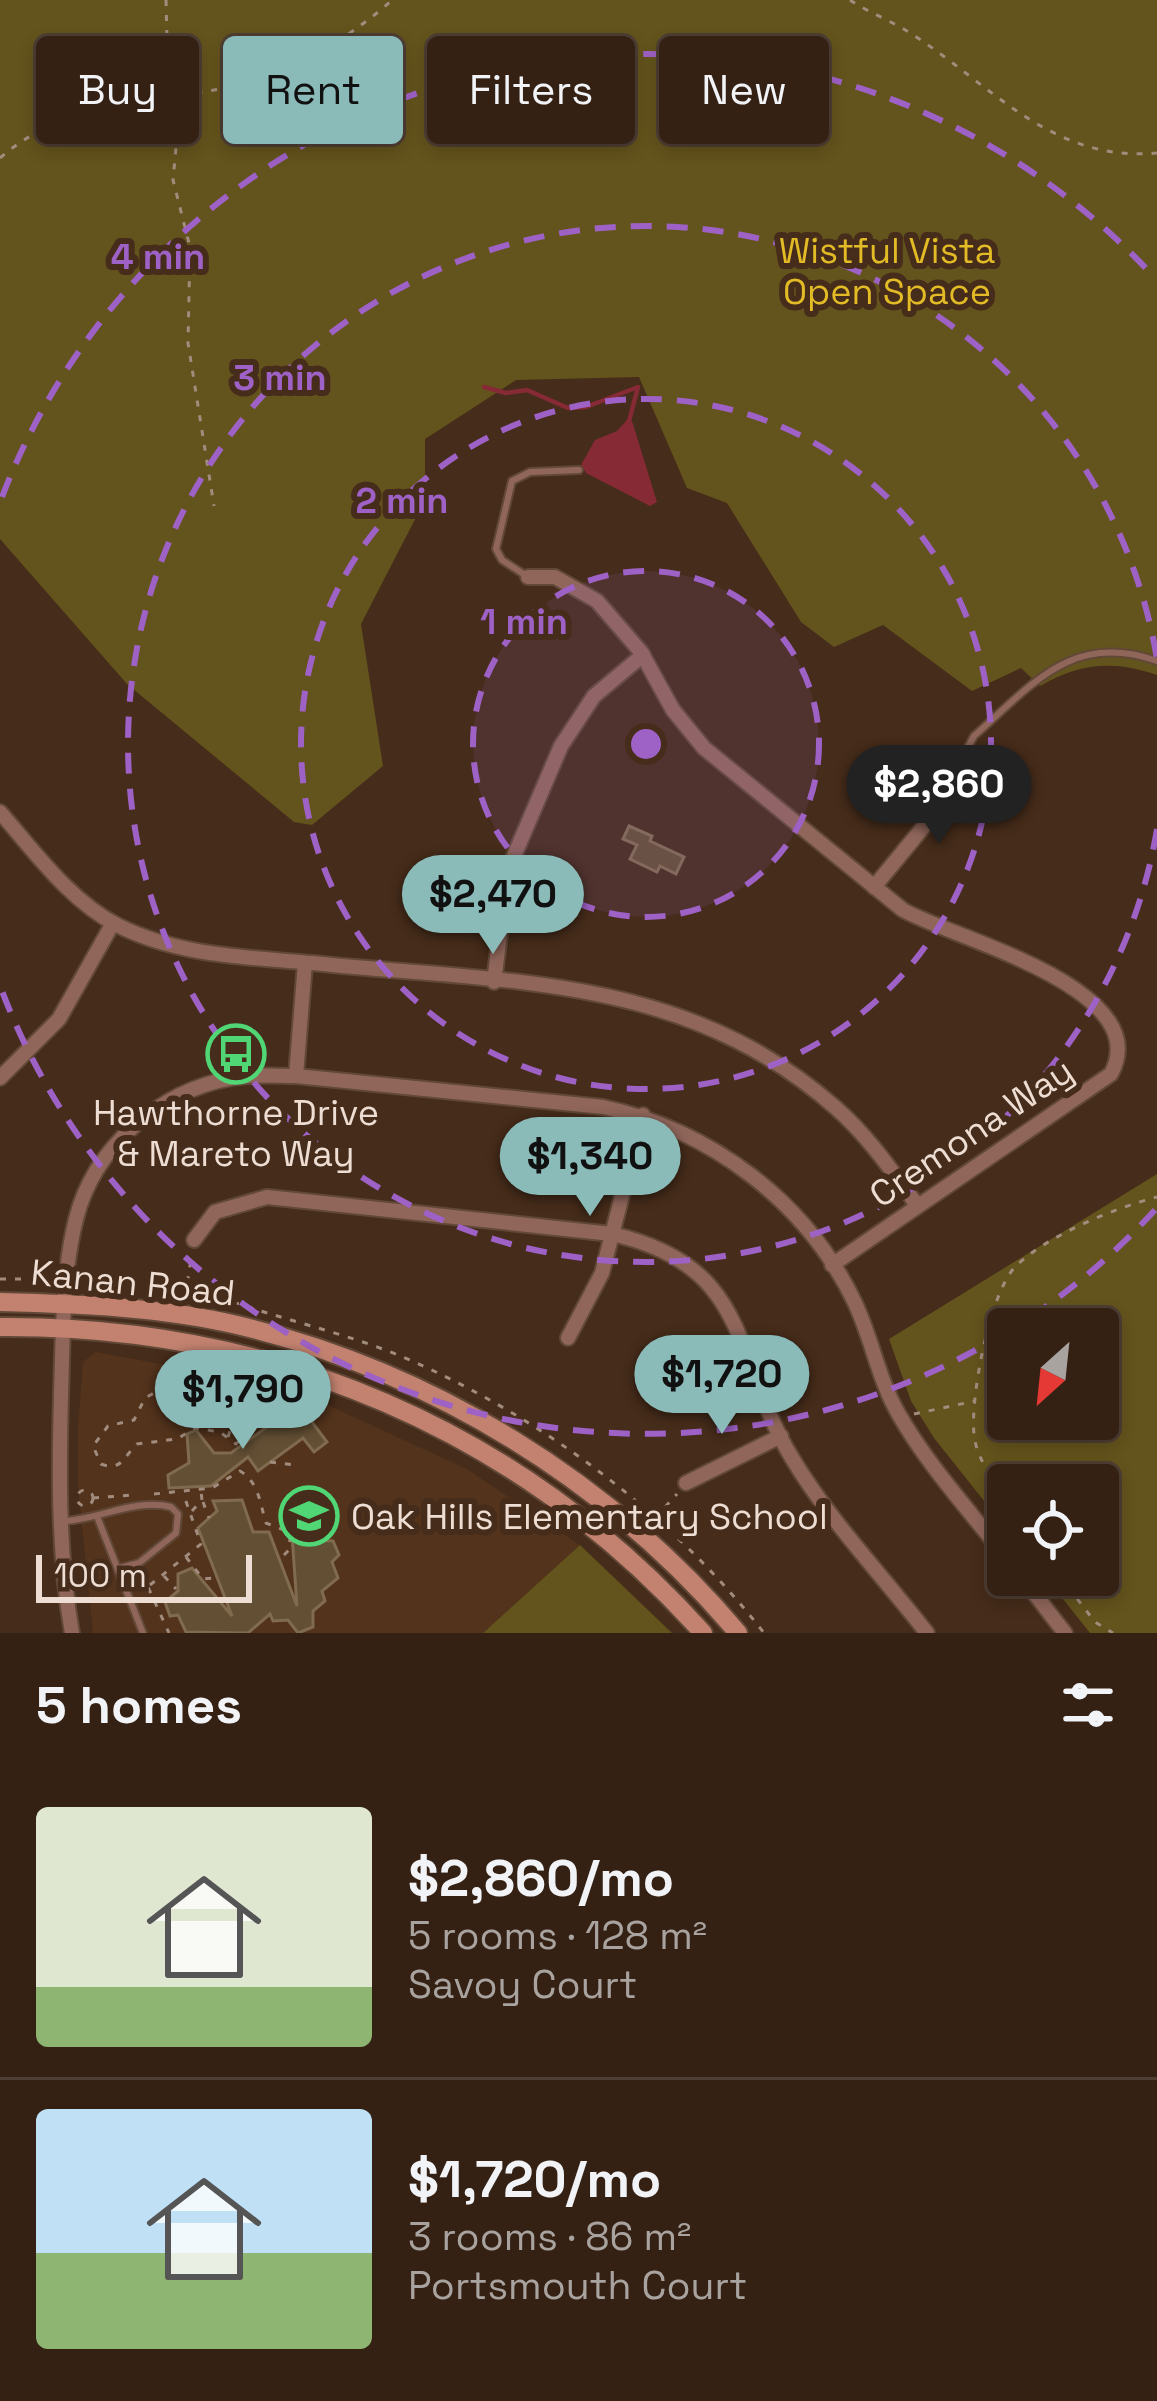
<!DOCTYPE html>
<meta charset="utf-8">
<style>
:root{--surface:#342114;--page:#3f2e22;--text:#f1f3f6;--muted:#a9a3a0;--line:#4e3e34;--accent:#8bbbb9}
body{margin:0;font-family:"Space Grotesk",sans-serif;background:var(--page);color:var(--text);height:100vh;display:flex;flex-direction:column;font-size:45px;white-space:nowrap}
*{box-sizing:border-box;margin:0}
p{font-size:39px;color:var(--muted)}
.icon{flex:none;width:66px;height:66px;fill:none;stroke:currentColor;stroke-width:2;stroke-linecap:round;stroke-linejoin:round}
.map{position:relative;height:1633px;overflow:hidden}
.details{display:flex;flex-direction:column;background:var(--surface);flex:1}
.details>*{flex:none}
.top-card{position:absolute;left:36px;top:36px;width:1086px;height:108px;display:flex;gap:24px}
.needle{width:78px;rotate:207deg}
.controls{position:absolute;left:987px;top:1308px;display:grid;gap:24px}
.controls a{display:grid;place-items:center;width:132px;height:132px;border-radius:12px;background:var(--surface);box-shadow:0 6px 18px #0003,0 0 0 3px var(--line);font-size:60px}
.scale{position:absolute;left:36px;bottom:30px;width:216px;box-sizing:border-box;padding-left:12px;border:6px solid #eeddd2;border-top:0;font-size:33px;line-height:42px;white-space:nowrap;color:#eeddd2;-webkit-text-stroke:9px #462c1a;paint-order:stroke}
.price{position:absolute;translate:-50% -102px;padding:0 27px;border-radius:42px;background:var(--accent);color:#111;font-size:39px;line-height:78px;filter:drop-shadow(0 3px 6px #0008)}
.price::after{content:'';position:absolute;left:50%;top:72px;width:36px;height:27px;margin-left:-18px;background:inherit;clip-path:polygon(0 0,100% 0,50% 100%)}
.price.on{background:#222;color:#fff}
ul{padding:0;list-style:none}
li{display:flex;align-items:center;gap:36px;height:300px;padding:0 36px}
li+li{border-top:3px solid var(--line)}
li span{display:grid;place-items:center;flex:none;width:336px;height:240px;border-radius:12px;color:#555}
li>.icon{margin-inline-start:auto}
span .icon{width:144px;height:144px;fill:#fffc;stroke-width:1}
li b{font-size:51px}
h2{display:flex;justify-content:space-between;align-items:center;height:144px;padding:0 36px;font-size:51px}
.chip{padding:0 42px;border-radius:12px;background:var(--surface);box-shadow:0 6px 18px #0003,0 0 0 3px var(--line);font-size:42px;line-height:108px}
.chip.on{background:var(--accent);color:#111}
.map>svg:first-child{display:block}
.built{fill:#53331c}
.green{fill:#63531c;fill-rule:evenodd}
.water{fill:#862a35}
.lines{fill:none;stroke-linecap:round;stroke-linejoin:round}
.stream{stroke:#862a35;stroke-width:4.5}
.building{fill:#634f34;stroke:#806b4f;stroke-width:3}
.lane-casing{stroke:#614837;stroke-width:10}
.street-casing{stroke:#614837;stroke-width:18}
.secondary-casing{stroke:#614837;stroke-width:22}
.path{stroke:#a18c7e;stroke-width:3;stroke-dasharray:6 9;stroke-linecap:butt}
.lane{stroke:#90665b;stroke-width:6}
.street{stroke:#90665b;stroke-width:14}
.secondary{stroke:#c38270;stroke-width:18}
.ring{fill:none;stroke:#9e61c5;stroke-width:6;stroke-dasharray:21 15}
.labels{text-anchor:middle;stroke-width:12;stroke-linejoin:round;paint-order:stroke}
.park-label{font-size:36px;fill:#e2bb26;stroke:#462c1a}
.poi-label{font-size:36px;fill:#eeddd2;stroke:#462c1a}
.street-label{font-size:36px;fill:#eeddd2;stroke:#462c1a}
.centre{fill:#9e61c5;stroke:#462c1a;stroke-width:6}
.ring-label{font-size:36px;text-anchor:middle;font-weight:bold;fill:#9e61c5;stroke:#462c1a;stroke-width:12;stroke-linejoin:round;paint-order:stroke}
</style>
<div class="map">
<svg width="1157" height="1633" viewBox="0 0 1157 1633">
<rect width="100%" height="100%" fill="#462c1a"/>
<path class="built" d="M 96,1352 L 193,1370 L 231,1372 L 306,1395 L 467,1469 L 580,1545 L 483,1633 L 93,1633 L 78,1486 L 78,1428 L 83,1362 Z"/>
<g class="green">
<path d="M 0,0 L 1157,0 L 1157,675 C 1113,660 1080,663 1040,686 L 1021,668 L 972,691 L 883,625 L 834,647 L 801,622 L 727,503 L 687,488 L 639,377 L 516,380 L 425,439 L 425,500 L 361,624 L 383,766 L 312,825 L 294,822 L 127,684 L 0,539 Z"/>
<path d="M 1157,1174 L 1157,1633 L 1090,1633 L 1044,1575 L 1098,1575 L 1098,1485 L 1008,1485 L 1008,1531 L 934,1438 L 911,1401 L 889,1339 ZM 1008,1329 L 1098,1329 L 1098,1419 L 1008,1419 Z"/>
<path d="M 580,1545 L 672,1633 L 483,1633 Z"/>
</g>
<path class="water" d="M 627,420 L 632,421 L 657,502 L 650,506 L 586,473 L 581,465 L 595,440 L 617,431 Z"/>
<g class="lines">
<path class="stream" d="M 484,387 L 506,393 L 527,390 L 568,408 L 586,407 L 638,387 L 629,421"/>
</g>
<g class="building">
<path d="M 629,826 L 652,836 L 650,841 L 684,857 L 676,874 L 660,866 L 657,872 L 630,859 L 637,845 L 623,839 Z"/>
<path d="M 289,1411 L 299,1425 L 309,1418 L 327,1442 L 314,1452 L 303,1438 L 258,1471 L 248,1457 L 211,1486 L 169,1488 L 168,1475 L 189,1463 L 187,1434 L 196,1430 L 214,1453 L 231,1453 Z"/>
<path d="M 242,1500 L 253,1532 L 269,1532 L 297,1606 L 292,1535 L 308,1529 L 316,1540 L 333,1541 L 339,1555 L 332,1562 L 338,1578 L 322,1591 L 325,1601 L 313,1611 L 313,1627 L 298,1633 L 288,1620 L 273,1621 L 270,1614 L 248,1633 L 186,1632 L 178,1615 L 170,1616 L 165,1602 L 178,1591 L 178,1574 L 192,1568 L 232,1616 L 198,1528 L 217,1511 L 213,1501 Z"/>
</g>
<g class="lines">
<defs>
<g id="lane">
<path d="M 525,575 L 502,560 L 496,549 L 512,481 L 530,472 L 579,470"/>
<path d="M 981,773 L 968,747 L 974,736 C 1032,685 1072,631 1157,661"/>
<path d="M 98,1519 L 143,1633"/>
<path d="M 65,1521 C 99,1519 137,1498 171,1507 L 178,1514 L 176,1533 L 139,1563 L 120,1568"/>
</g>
<g id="street">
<path d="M 528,577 L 555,577 L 597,601 L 641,652 L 673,710 L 704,748 L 903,910 C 954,939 1157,988 1111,1074 L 832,1265"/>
<path d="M 0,812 C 34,851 70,901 117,925 C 178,956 246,957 312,963 C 503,983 683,973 836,1108 C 868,1136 892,1171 917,1205"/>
<path d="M 874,887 L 962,780 L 982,774"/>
<path d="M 494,982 L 508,870 L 561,746 L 594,696 L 643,655"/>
<path d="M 296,1076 L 305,963"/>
<path d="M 0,1078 L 59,1019 L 113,923"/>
<path d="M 194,1240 L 215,1212 L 267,1197 L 612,1234 C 754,1266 731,1358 792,1458 C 829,1520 883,1576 927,1633"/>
<path d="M 568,1338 L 602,1273 L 643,1115"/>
<path d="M 686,1483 L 781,1436"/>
<path d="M 1020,1575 L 1065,1633"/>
<path d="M 72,1633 C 58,1554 59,1473 61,1394 C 63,1337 62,1274 76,1219 C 94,1147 160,1091 232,1078 C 253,1074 275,1076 296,1076 L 603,1107 C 711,1130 807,1202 855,1303 C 872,1339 878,1378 898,1413 C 928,1466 971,1512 1008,1560"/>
</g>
<g id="secondary">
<path d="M 0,1302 C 79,1304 160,1307 237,1325 C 431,1371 610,1481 738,1633"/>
<path d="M 0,1327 C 273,1325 520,1429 703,1633"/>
</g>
</defs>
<use href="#lane" class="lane-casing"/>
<use href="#street" class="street-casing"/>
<use href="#secondary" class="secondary-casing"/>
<g class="path">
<path d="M 166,0 L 168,81 L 176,105 L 178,126 L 173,180 L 190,247 L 188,343 L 214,506"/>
<path d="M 850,0 C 868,12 889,20 907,31 C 989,82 1050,163 1157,153"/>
<path d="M 0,158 C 67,99 156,105 237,85 C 293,71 350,38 392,0"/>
<path d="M 0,1279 L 21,1279 L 44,1286"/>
<path d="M 86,1285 C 148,1270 206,1294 264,1312 C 313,1327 365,1340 412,1361 C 547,1421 673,1516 764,1633"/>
<path d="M 185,1297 L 192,1253"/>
<path d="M 914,1414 L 975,1401"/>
<path d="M 228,1437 L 235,1416 L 226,1397 L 208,1393 L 191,1401 L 156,1392 L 145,1398 L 134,1420 L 108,1426 L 93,1446 L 101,1464 C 122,1472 124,1456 137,1444 L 177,1439 L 195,1428 L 220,1432 L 236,1444 L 248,1433 L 252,1437"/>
<path d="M 270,1462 L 295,1465"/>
<circle cx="85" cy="1498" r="8"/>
<path d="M 154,1494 L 212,1488 L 240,1471 C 259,1482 260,1504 266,1523 L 281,1529 L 286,1523"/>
<path d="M 93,1498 L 132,1495"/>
<path d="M 1008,1499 C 993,1480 976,1458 974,1434 C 970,1398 990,1291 1016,1266 C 1048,1235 1115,1208 1157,1197"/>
<path d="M 203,1502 L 209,1518"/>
<path d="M 192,1511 L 202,1500 L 201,1491"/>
<path d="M 655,1518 L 677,1494"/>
<path d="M 284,1555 L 289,1550 L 290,1539 L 284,1529"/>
<path d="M 186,1557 L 203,1579 L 215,1578"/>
<path d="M 142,1574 L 169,1633"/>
<path d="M 1059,1575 L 1095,1622 L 1113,1633"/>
<path d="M 164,1576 L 176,1589"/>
<path d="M 150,1585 L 201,1544 L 183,1493"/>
</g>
<use href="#lane" class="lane"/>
<use href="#street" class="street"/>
<use href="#secondary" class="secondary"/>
</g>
<circle cx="646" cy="744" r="173" fill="#9e61c5" fill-opacity=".12"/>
<g class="ring">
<circle cx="646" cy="744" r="173"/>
<circle cx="646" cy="744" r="345"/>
<path d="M1157 829A518 518 0 1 1 1157 659"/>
<path d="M1155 1210A690 690 0 0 1 1017 1326M1007 1332A690 690 0 0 1 2 991M2 497A690 690 0 0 1 1155 278"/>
</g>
<defs>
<symbol id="bus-ring" viewBox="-11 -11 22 22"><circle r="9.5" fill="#462c1a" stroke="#50d674" stroke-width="1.5"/><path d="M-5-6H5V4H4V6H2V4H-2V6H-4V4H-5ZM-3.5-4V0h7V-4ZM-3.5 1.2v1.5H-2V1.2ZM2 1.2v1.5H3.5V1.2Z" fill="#50d674"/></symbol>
<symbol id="school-ring" viewBox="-11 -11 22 22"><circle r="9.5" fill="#462c1a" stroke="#50d674" stroke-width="1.5"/><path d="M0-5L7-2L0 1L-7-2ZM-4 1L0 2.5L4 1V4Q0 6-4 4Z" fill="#50d674"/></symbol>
</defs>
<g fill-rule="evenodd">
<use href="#bus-ring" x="203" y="1021" width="66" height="66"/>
<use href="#school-ring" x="276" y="1483" width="66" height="66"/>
</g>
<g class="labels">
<g class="park-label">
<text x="887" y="263">Wistful Vista<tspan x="887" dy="41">Open Space</tspan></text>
</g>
<g class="poi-label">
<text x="236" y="1125">Hawthorne Drive<tspan x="236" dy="41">&amp; Mareto Way</tspan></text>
<text x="351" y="1529" text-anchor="start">Oak Hills Elementary School</text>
</g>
<g class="street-label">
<text transform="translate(971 1132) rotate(-34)" y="13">Cremona Way</text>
<text transform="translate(133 1282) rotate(6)" y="13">Kanan Road</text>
</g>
</g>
<circle cx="646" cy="744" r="18" class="centre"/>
<g class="ring-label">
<text x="158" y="269">4 min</text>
<text x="280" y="390">3 min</text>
<text x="402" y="513">2 min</text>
<text x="524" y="634">1 min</text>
</g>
</svg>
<div class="controls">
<a><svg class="needle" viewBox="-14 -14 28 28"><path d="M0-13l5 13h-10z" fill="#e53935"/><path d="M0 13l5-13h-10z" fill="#a9a3a0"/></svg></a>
<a><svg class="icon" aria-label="locate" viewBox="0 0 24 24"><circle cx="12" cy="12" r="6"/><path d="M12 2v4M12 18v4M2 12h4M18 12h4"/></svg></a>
</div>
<div class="scale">100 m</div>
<b class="price on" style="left:939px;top:847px">$2,860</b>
<b class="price" style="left:493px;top:957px">$2,470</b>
<b class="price" style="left:590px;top:1219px">$1,340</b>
<b class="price" style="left:722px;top:1437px">$1,720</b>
<b class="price" style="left:243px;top:1452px">$1,790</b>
<div class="top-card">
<a class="chip">Buy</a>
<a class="chip on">Rent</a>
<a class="chip">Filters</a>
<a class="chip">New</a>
</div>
</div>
<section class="details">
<h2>5 homes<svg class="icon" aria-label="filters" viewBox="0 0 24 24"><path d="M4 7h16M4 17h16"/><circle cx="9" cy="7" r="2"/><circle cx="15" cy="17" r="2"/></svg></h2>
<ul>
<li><span style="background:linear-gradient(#dfe7d0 75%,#8fb573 0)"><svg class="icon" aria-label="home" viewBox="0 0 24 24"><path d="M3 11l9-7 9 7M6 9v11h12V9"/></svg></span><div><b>$2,860/mo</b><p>5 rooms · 128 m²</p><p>Savoy Court</p></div></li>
<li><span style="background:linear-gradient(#bfe0f5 60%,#8fb573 0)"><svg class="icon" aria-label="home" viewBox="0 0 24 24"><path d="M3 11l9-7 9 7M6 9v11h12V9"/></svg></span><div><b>$1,720/mo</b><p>3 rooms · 86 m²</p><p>Portsmouth Court</p></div></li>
</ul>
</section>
